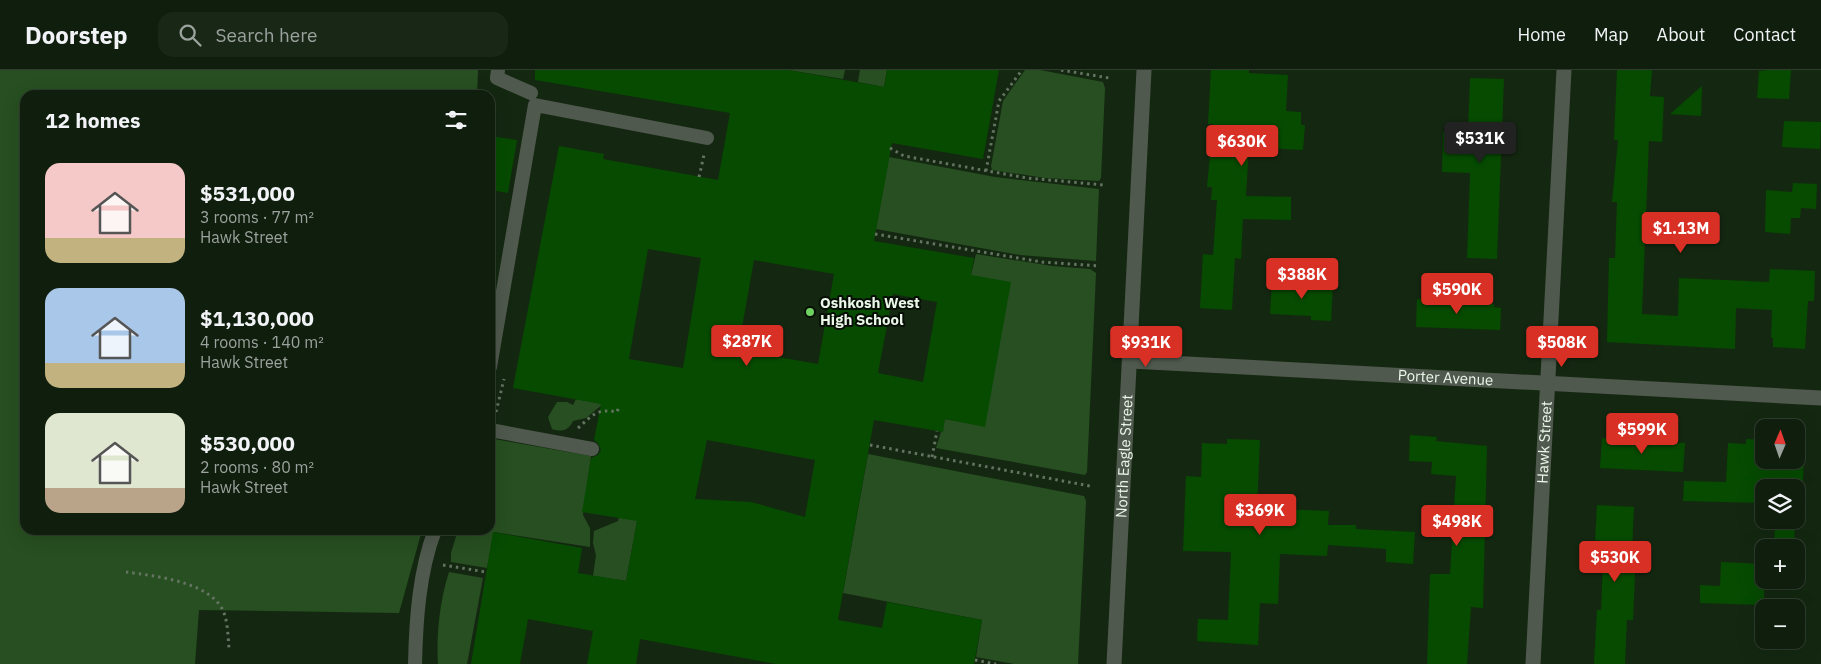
<!DOCTYPE html>
<meta charset="utf-8">
<style>
:root{--surface:#0f1e0d;--page:#182716;--text:#f1f3f6;--muted:#9ba29d;--line:#2f3c2e;--accent:#d93025}
body{margin:0;font-family:"IBM Plex Sans",sans-serif;background:var(--page);color:var(--text);height:100vh;display:flex;flex-direction:column;font-size:19px;white-space:nowrap}
*{box-sizing:border-box;margin:0}
p{font-size:16px;color:var(--muted)}
.icon{flex:none;width:28px;height:28px;fill:none;stroke:currentColor;stroke-width:2;stroke-linecap:round;stroke-linejoin:round}
.map{position:relative;flex:1;overflow:hidden}
.panel{position:absolute;left:20px;top:20px;width:475px;height:445px;display:flex;flex-direction:column;background:var(--surface);border-radius:15px;box-shadow:0 5px 20px #0002,0 0 0 1px var(--line)}
.panel>*{flex:none}
.needle{width:32px;rotate:2deg}
.fabs{position:absolute;left:1755px;top:349px;display:grid;gap:10px}
.fabs a{display:grid;place-items:center;width:50px;height:50px;border-radius:10px;background:var(--surface);box-shadow:0 5px 20px #0002,0 0 0 1px var(--line);font-size:25px}
.price{position:absolute;translate:-50% -42px;padding:0 11px;border-radius:5px;background:var(--accent);color:#fff;font-size:16px;line-height:32px;filter:drop-shadow(0 1px 2px #0008)}
.price::after{content:'';position:absolute;left:50%;top:30px;width:15px;height:11px;margin-left:-8px;background:inherit;clip-path:polygon(0 0,100% 0,50% 100%)}
.price.active{background:#222;color:#fff}
ul{padding:0;list-style:none}
li{display:flex;align-items:center;gap:15px;height:125px;padding:0 25px}
li span{display:grid;place-items:center;flex:none;width:140px;height:100px;border-radius:15px;color:#555}
li>.icon{margin-inline-start:auto}
span .icon{width:60px;height:60px;fill:#fffc;stroke-width:1}
li b{font-size:21px}
h2{display:flex;justify-content:space-between;align-items:center;height:60px;padding:0 25px;font-size:21px}
header{display:flex;align-items:center;gap:30px;box-sizing:border-box;height:70px;padding:0 25px;background:var(--surface);border-bottom:1px solid var(--line)}
header strong{font-size:24px}
nav{display:flex;gap:28px;margin-inline-start:auto;font-size:18px}
.search{width:350px;height:45px;background:var(--page);display:flex;align-items:center;gap:12px;box-sizing:border-box;padding:0 18px;border-radius:15px;color:var(--muted);font-size:19px}
.map>svg:first-child{display:block}
.green{fill:#274f21}
.building{fill:#064b00;fill-rule:evenodd}
.lines{fill:none;stroke-linecap:round;stroke-linejoin:round}
.path{stroke:#637460;stroke-width:3;stroke-dasharray:2.5 4;stroke-linecap:butt}
.service{stroke:#50594e;stroke-width:14}
.minor{stroke:#50594e;stroke-width:15}
.poi-dot{fill:#6ed360;stroke:#060e05;stroke-width:2}
.labels{text-anchor:middle;stroke-width:4;stroke-linejoin:round;paint-order:stroke}
.poi-label{font-size:15px;font-weight:bold;fill:#ebf8e9;stroke:#060e05;text-anchor:start}
.street-label{font-size:15px;fill:#ebf8e9;stroke:#060e05}
</style>
<header>
<strong>Doorstep</strong>
<div class="search"><svg class="icon" aria-label="search" viewBox="0 0 24 24"><circle cx="10" cy="10" r="6"/><path d="M15 15l6 6"/></svg>Search here</div>
<nav><a>Home</a><a>Map</a><a>About</a><a>Contact</a></nav>
</header>
<div class="map">
<svg width="1821" height="594" viewBox="0 0 1821 594">
<rect width="100%" height="100%" fill="#142811"/>
<g class="green">
<path d="M 0,0 L 478,0 L 477,25 L 25,25 L 25,460 L 422,460 L 399,543 L 199,540 L 195,594 L 0,594 Z"/>
<path d="M 788,0 L 845,0 L 843,9 Z"/>
<path d="M 860,0 L 887,0 L 884,17 L 858,12 Z"/>
<path d="M 1025,0 L 1040,0 L 1103,12 L 1105,18 L 1101,108 L 1099,111 L 1045,108 L 992,100 L 991,96 L 1003,31 Z"/>
<path d="M 889,87 L 995,107 L 1099,119 L 1096,191 L 1020,185 L 876,159 Z"/>
<path d="M 976,184 L 1052,196 L 1090,199 L 1096,203 L 1087,402 L 1085,405 L 936,378 L 945,349 L 984,356 L 971,205 Z"/>
<path d="M 576,329 L 603,334 L 586,348 L 573,351 C 568,361 562,362 552,359 L 548,347 L 557,332 L 567,332 L 573,335 Z"/>
<path d="M 657,344 L 626,511 L 593,506 L 596,485 L 593,473 L 594,461 L 618,451 L 632,390 Z"/>
<path d="M 494,369 L 591,386 L 583,445 L 590,458 L 590,477 L 494,462 L 487,498 L 451,492 L 451,483 L 458,460 L 490,460 L 490,379 Z"/>
<path d="M 868,384 L 1084,426 L 1086,431 L 1078,594 L 1014,594 L 976,587 L 982,550 L 843,523 Z"/>
<path d="M 449,502 L 483,508 L 467,594 L 438,594 C 436,564 440,530 449,502 Z"/>
</g>
<g class="building">
<path d="M 535,0 L 788,0 L 884,17 L 887,0 L 999,0 L 983,89 L 892,73 L 874,171 L 974,188 L 971,205 L 1011,212 L 985,357 L 945,349 L 943,362 L 874,350 L 838,550 L 882,558 L 887,532 L 982,550 L 974,594 L 776,594 L 640,569 L 636,594 L 587,594 L 593,561 L 528,549 L 520,594 L 471,594 L 493,462 L 582,478 L 578,503 L 626,511 L 637,451 L 582,442 L 591,388 L 598,385 L 601,380 L 598,373 L 594,370 L 601,334 L 513,318 L 559,76 L 604,84 L 603,89 L 718,110 L 730,43 L 535,10 ZM 648,179 L 701,188 L 683,298 L 629,289 ZM 754,190 L 834,204 L 818,294 L 738,280 ZM 893,224 L 937,232 L 923,312 L 878,303 ZM 707,370 L 815,390 L 805,447 L 751,432 L 695,429 Z"/>
<path d="M 1211,0 L 1249,0 L 1249,3 L 1288,5 L 1286,41 L 1301,42 L 1301,55 L 1305,55 L 1303,80 L 1249,77 L 1246,126 L 1291,127 L 1291,150 L 1243,149 L 1241,189 L 1235,188 L 1232,240 L 1200,238 L 1203,184 L 1213,185 L 1217,130 L 1211,130 L 1212,117 L 1207,117 L 1213,54 L 1208,54 Z"/>
<path d="M 1617,0 L 1652,0 L 1650,26 L 1664,27 L 1662,72 L 1649,71 L 1642,244 L 1678,246 L 1679,208 L 1769,212 L 1770,199 L 1815,201 L 1814,231 L 1808,231 L 1805,279 L 1773,277 L 1773,268 L 1771,268 L 1772,240 L 1736,238 L 1735,279 L 1607,272 L 1609,188 L 1615,188 L 1617,132 L 1612,132 L 1618,70 L 1614,70 Z"/>
<path d="M 1768,0 L 1791,0 L 1789,29 L 1757,28 L 1759,1 Z"/>
<path d="M 1470,8 L 1504,9 L 1497,189 L 1467,188 L 1470,103 L 1442,102 L 1443,62 L 1468,63 Z"/>
<path d="M 1702,16 L 1701,46 L 1670,44 Z"/>
<path d="M 1784,51 L 1821,52 L 1820,79 L 1782,77 Z"/>
<path d="M 490,66 L 517,70 L 508,123 L 490,120 Z"/>
<path d="M 1793,113 L 1817,114 L 1816,139 L 1801,138 L 1800,148 L 1791,148 L 1790,164 L 1765,162 L 1766,120 L 1792,122 Z"/>
<path d="M 1272,212 L 1333,215 L 1331,251 L 1311,250 L 1311,246 L 1270,244 Z"/>
<path d="M 1417,229 L 1494,234 L 1494,237 L 1501,238 L 1500,260 L 1416,257 Z"/>
<path d="M 1410,365 L 1437,367 L 1436,371 L 1487,376 L 1483,538 L 1471,537 L 1467,594 L 1427,594 L 1430,504 L 1450,504 L 1456,406 L 1431,404 L 1432,392 L 1409,391 Z"/>
<path d="M 1602,368 L 1685,373 L 1683,402 L 1600,398 Z"/>
<path d="M 1227,369 L 1260,370 L 1257,438 L 1329,441 L 1328,455 L 1356,455 L 1356,459 L 1415,462 L 1413,494 L 1386,492 L 1386,479 L 1328,475 L 1327,486 L 1280,484 L 1278,534 L 1260,533 L 1258,575 L 1197,571 L 1198,549 L 1228,550 L 1231,482 L 1183,481 L 1186,406 L 1201,407 L 1202,373 L 1227,374 Z"/>
<path d="M 1746,369 L 1764,370 L 1764,390 L 1796,390 L 1796,372 L 1805,372 L 1801,445 L 1796,445 L 1796,418 L 1764,418 L 1764,443 L 1761,443 L 1761,433 L 1683,431 L 1684,411 L 1726,412 L 1728,373 L 1746,374 Z"/>
<path d="M 1597,435 L 1634,437 L 1632,481 L 1636,482 L 1633,550 L 1627,550 L 1625,594 L 1594,594 L 1597,540 L 1601,540 L 1603,493 L 1601,493 L 1602,471 L 1595,470 Z"/>
<path d="M 1775,450 L 1795,450 L 1794,478 L 1774,478 Z"/>
<path d="M 1721,492 L 1764,494 L 1764,535 L 1700,533 L 1700,515 L 1720,516 Z"/>
</g>
<g class="lines">
<g class="path">
<path d="M 1061,0 L 1109,8"/>
<path d="M 890,78 L 904,86 L 1027,108 L 1104,115"/>
<path d="M 986,101 L 999,31 L 1022,0"/>
<path d="M 699,107 L 704,85"/>
<path d="M 875,164 L 1042,192 L 1100,196"/>
<path d="M 496,342 L 504,309"/>
<path d="M 578,358 C 593,345 597,338 617,342 L 619,337"/>
<path d="M 870,375 L 1090,416"/>
<path d="M 932,387 L 937,361"/>
<path d="M 443,495 L 486,502"/>
<path d="M 126,502 C 155,506 216,512 225,546 C 228,556 228,568 229,578"/>
<path d="M 975,590 L 996,594"/>
</g>
<g class="service">
<path d="M 498,0 L 497,8 L 531,23"/>
<path d="M 490,297 L 535,35 L 707,68"/>
<path d="M 490,360 L 592,379"/>
<path d="M 415,594 C 416,550 419,502 435,460"/>
</g>
<g class="minor">
<path id="s1" d="M 1131,291 L 1821,328"/>
<path id="s2" d="M 1114,594 L 1144,0"/>
<path id="s3" d="M 1533,594 L 1564,0"/>
</g>
</g>
<circle class="poi-dot" cx="810" cy="242" r="5"/>
<g class="labels">
<g class="poi-label">
<text x="820" y="238">Oshkosh West<tspan x="820" dy="17">High School</tspan></text>
</g>
<g class="street-label">
<text dy="5" stroke="none"><textPath href="#s1" startOffset="315">Porter Avenue</textPath></text>
<text dy="5" stroke="none"><textPath href="#s3" startOffset="222">Hawk Street</textPath></text>
<text dy="5" stroke="none"><textPath href="#s2" startOffset="208">North Eagle Street</textPath></text>
</g>
</g>
</svg>
<div class="fabs">
<a><svg class="needle" viewBox="-14 -14 28 28"><path d="M0-13l5 13h-10z" fill="#e53935"/><path d="M0 13l5-13h-10z" fill="#9ba29d"/></svg></a>
<a><svg class="icon" aria-label="layers" viewBox="0 0 24 24"><path d="M12 4l9 5-9 5-9-5zM3 14l9 5 9-5"/></svg></a>
<a>+</a>
<a>−</a>
</div>
<b class="price active" style="left:1480px;top:94px">$531K</b>
<b class="price" style="left:1242px;top:97px">$630K</b>
<b class="price" style="left:1681px;top:184px">$1.13M</b>
<b class="price" style="left:1302px;top:230px">$388K</b>
<b class="price" style="left:1457px;top:245px">$590K</b>
<b class="price" style="left:747px;top:297px">$287K</b>
<b class="price" style="left:1146px;top:298px">$931K</b>
<b class="price" style="left:1562px;top:298px">$508K</b>
<b class="price" style="left:1642px;top:385px">$599K</b>
<b class="price" style="left:1260px;top:466px">$369K</b>
<b class="price" style="left:1457px;top:477px">$498K</b>
<b class="price" style="left:1615px;top:513px">$530K</b>
<section class="panel">
<h2>12 homes<svg class="icon" aria-label="filters" viewBox="0 0 24 24"><path d="M4 7h16M4 17h16"/><circle cx="9" cy="7" r="2"/><circle cx="15" cy="17" r="2"/></svg></h2>
<ul>
<li><span style="background:linear-gradient(#f6c9c9 75%,#c2b280 0)"><svg class="icon" aria-label="home" viewBox="0 0 24 24"><path d="M3 11l9-7 9 7M6 9v11h12V9"/></svg></span><div><b>$531,000</b><p>3 rooms · 77 m²</p><p>Hawk Street</p></div></li>
<li><span style="background:linear-gradient(#a9c7e8 75%,#c2b280 0)"><svg class="icon" aria-label="home" viewBox="0 0 24 24"><path d="M3 11l9-7 9 7M6 9v11h12V9"/></svg></span><div><b>$1,130,000</b><p>4 rooms · 140 m²</p><p>Hawk Street</p></div></li>
<li><span style="background:linear-gradient(#dfe7d0 75%,#b9a48a 0)"><svg class="icon" aria-label="home" viewBox="0 0 24 24"><path d="M3 11l9-7 9 7M6 9v11h12V9"/></svg></span><div><b>$530,000</b><p>2 rooms · 80 m²</p><p>Hawk Street</p></div></li>
</ul>
</section>
</div>
